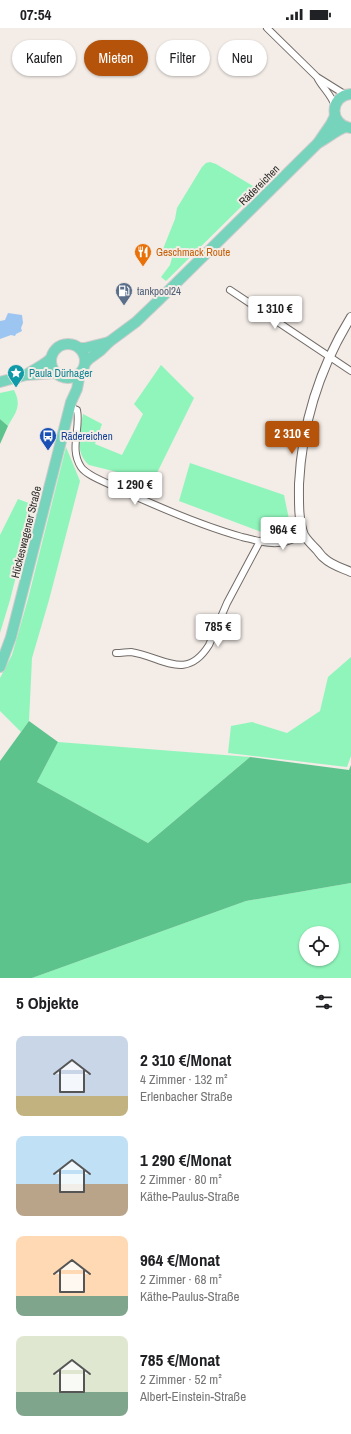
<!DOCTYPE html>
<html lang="de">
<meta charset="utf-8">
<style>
:root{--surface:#fff;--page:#f2f2f2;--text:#202124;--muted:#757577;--accent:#b45309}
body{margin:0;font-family:"Archivo Narrow",sans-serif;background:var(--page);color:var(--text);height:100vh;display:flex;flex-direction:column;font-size:15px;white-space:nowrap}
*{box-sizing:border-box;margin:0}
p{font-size:13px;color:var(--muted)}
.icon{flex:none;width:22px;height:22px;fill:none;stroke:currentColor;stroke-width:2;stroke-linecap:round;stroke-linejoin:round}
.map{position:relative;height:950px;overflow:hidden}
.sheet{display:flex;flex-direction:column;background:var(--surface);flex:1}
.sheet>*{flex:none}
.guide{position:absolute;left:12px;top:12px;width:327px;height:36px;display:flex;gap:8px}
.tools{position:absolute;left:299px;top:898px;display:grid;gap:8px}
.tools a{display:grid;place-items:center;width:40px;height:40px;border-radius:50%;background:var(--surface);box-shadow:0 1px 3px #0004;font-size:20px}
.price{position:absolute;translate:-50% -34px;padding:0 9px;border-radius:4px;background:#fff;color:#222;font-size:13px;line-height:26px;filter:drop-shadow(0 1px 2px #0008)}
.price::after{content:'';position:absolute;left:50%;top:24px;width:12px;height:9px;margin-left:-6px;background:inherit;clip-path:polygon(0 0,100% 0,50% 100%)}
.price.selected{background:var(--accent);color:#fff}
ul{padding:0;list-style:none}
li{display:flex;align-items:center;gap:12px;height:100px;padding:0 16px}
li span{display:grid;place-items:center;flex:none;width:112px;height:80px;border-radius:8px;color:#555}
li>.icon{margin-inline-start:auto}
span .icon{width:48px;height:48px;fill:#fffc;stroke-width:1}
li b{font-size:17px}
h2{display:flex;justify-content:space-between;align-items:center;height:48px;padding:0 16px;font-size:17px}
.pill{padding:0 14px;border-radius:18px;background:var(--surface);box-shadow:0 1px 3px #0004;font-size:14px;line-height:36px}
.pill.selected{background:var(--accent);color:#fff}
.status{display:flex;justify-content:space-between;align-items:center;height:28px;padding:0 20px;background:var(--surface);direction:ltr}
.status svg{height:11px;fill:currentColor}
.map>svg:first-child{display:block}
.green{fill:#90f5bb;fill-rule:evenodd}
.forest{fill:#5dc38c}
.water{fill:#9dc5f1}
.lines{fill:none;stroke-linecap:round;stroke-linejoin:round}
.minor-casing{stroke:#726b67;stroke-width:8}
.tertiary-casing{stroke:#726b67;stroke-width:10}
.primary-casing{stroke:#cccccb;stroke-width:12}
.minor{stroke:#fff;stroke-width:6}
.tertiary{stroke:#fff;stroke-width:8}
.primary{stroke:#75d4bb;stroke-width:10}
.labels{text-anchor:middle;stroke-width:4;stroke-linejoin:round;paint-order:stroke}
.street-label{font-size:11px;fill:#2c2a28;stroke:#f3ece7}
.food-label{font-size:11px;fill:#c56008;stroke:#f3ece7;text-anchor:start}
.service-label{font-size:11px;fill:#4e5e75;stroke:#f3ece7;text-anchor:start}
.culture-label{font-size:11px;fill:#0d838f;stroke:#f3ece7;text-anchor:start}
.transit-label{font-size:11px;fill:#164399;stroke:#f3ece7;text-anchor:start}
</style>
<div class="status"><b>07:54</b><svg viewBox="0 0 49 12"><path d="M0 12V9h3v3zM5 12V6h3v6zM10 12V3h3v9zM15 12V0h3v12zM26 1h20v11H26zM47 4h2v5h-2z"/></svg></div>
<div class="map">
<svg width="351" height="950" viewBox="0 0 351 950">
<rect width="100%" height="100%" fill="#f3ece7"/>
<g class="green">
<path d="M 210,134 L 216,136 L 253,158 L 256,161 L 256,164 L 166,253 L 161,249 L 170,237 L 172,230 L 169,225 L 163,221 L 175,191 L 177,180 L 202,139 L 206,135 Z"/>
<path d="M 161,337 L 194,370 L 153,453 L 89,437 C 74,424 80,403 83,386 L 102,396 L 95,416 L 122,427 L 143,386 L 134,376 Z"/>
<path d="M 14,362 C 22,378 16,384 8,398 L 0,391 L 0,365 Z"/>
<path d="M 66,419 L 80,453 L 49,572 L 32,630 L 29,693 L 21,704 L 0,683 L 0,650 L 12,627 L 28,571 Z"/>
<path d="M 190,435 L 284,467 L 291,501 L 267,506 L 179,473 Z"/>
<path d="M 18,471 L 34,477 L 10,572 L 0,605 L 0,507 Z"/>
<path d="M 351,629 L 351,728 L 347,739 L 228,725 L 231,698 L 252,694 L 287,705 L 320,683 L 328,649 Z"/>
<path d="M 58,714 L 250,729 L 148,815 L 37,754 Z"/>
<path d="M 351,855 L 351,950 L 32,950 L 246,873 ZM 306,905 L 332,905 L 332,931 L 306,931 Z"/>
</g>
<g class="forest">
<path d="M 0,391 L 8,398 L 0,416 Z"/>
<path d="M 29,693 L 58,714 L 37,754 L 148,815 L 250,729 L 349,742 L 351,737 L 351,855 L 246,873 L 32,950 L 0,950 L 0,733 Z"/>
</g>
<path class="water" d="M 8,285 L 22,287 L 23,295 L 21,300 L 22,303 L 16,306 L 15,308 L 11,307 L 0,311 L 0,293 L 5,292 Z"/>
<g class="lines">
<defs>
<g id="minor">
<path d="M 267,0 L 317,49 L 341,64 L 347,66"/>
<path d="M 318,51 C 323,60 332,68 335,78"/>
<path d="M 230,262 L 351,343"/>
<path d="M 70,379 L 77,382 C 81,401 69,421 81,439 C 87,448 108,455 117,460 C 158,479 199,497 242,509 C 252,511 262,515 272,515 C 283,516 294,511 304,507"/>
<path d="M 116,625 C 121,625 127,624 131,624 C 163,629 186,654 209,617 L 227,575 L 260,513"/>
</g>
<path id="tertiary" d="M 351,289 C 320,339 302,396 299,456 C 299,472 298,492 304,507 C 307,512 312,517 316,521 C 319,524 321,528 324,530 C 331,537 342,540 351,544"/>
<g id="primary">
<path d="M 351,66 C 329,68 329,97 351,100"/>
<path d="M 318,115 C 328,110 336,102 346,99"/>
<circle cx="68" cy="333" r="17"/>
<path d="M 80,320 L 85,320 L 109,314"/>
<path d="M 85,335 L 89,331 L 100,323 L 109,314 L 136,294 L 159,272 L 318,115 L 331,96 L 335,88"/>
<path d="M 26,347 C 34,341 45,337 51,330"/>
<path d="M 0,354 L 26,347 L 56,345"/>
<path d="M 0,639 L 11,609 L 71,374 L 77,361 L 80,345"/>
</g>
</defs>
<use href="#minor" class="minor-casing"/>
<use href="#tertiary" class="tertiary-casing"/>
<use href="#primary" class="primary-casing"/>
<use href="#minor" class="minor"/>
<use href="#tertiary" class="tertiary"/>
<use href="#primary" class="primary"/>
</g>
<defs>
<symbol id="restaurant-pin" viewBox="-11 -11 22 30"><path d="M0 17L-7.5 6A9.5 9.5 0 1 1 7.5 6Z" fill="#e8710a" stroke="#f3ece7"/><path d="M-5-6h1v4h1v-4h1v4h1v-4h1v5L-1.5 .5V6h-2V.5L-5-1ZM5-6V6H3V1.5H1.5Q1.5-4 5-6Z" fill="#fff"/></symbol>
<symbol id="fuel-pin" viewBox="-11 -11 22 30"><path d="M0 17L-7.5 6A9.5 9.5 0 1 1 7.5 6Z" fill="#5c6f8a" stroke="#f3ece7"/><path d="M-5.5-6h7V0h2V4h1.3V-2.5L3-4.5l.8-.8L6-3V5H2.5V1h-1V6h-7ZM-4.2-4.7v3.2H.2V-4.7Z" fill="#fff"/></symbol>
<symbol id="sight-pin" viewBox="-11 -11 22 30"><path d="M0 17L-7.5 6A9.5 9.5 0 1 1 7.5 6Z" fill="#0f9aa8" stroke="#f3ece7"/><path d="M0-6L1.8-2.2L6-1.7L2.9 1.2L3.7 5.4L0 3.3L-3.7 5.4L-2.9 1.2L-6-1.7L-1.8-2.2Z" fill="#fff"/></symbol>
<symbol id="bus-pin" viewBox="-11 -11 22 30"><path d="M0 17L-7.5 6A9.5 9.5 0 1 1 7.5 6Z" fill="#1a4fb4" stroke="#f3ece7"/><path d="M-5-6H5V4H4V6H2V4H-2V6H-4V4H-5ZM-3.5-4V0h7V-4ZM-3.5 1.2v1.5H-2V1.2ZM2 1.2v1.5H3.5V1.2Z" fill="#fff"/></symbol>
</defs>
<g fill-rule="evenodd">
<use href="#restaurant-pin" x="133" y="214" width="20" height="27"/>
<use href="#fuel-pin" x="114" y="253" width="20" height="27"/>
<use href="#sight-pin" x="6" y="335" width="20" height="27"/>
<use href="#bus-pin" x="38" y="398" width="20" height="27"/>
</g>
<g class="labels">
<g class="street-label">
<text transform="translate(259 157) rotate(-45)" y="4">Rädereichen</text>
<text transform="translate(26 504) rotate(-76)" y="4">Hückeswagener Straße</text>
</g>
<g class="food-label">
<text x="156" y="228">Geschmack Route</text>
</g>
<g class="service-label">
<text x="137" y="267">tankpool24</text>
</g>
<g class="culture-label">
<text x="29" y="349">Paula Dürhager</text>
</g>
<g class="transit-label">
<text x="61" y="412">Rädereichen</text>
</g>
</g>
</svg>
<div class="tools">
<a><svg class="icon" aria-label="locate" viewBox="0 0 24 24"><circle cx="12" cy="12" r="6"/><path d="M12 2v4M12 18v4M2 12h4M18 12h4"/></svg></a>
</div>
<b class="price" style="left:275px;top:302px">1 310 €</b>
<b class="price selected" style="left:292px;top:427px">2 310 €</b>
<b class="price" style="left:135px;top:478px">1 290 €</b>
<b class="price" style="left:283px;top:523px">964 €</b>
<b class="price" style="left:218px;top:620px">785 €</b>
<div class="guide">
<a class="pill">Kaufen</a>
<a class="pill selected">Mieten</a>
<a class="pill">Filter</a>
<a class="pill">Neu</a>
</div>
</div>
<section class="sheet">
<h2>5 Objekte<svg class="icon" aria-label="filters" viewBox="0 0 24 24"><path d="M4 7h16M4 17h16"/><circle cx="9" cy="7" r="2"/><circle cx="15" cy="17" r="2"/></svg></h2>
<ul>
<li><span style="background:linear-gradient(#c9d6e8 75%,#c2b280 0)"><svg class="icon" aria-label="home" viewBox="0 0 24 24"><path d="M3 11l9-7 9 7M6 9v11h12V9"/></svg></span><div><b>2 310 €/Monat</b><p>4 Zimmer · 132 m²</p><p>Erlenbacher Straße</p></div></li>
<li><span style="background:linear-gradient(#bfe0f5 60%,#b9a48a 0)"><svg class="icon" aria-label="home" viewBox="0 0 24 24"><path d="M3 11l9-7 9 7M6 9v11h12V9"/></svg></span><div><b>1 290 €/Monat</b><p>2 Zimmer · 80 m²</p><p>Käthe-Paulus-Straße</p></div></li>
<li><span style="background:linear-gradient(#ffd9b3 75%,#7fa58c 0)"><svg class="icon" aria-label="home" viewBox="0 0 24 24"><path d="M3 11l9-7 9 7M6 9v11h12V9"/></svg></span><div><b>964 €/Monat</b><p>2 Zimmer · 68 m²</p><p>Käthe-Paulus-Straße</p></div></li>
<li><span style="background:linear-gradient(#dfe7d0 70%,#7fa58c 0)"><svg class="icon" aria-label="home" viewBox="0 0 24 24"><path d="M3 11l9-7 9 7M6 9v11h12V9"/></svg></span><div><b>785 €/Monat</b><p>2 Zimmer · 52 m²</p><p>Albert-Einstein-Straße</p></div></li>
</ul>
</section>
